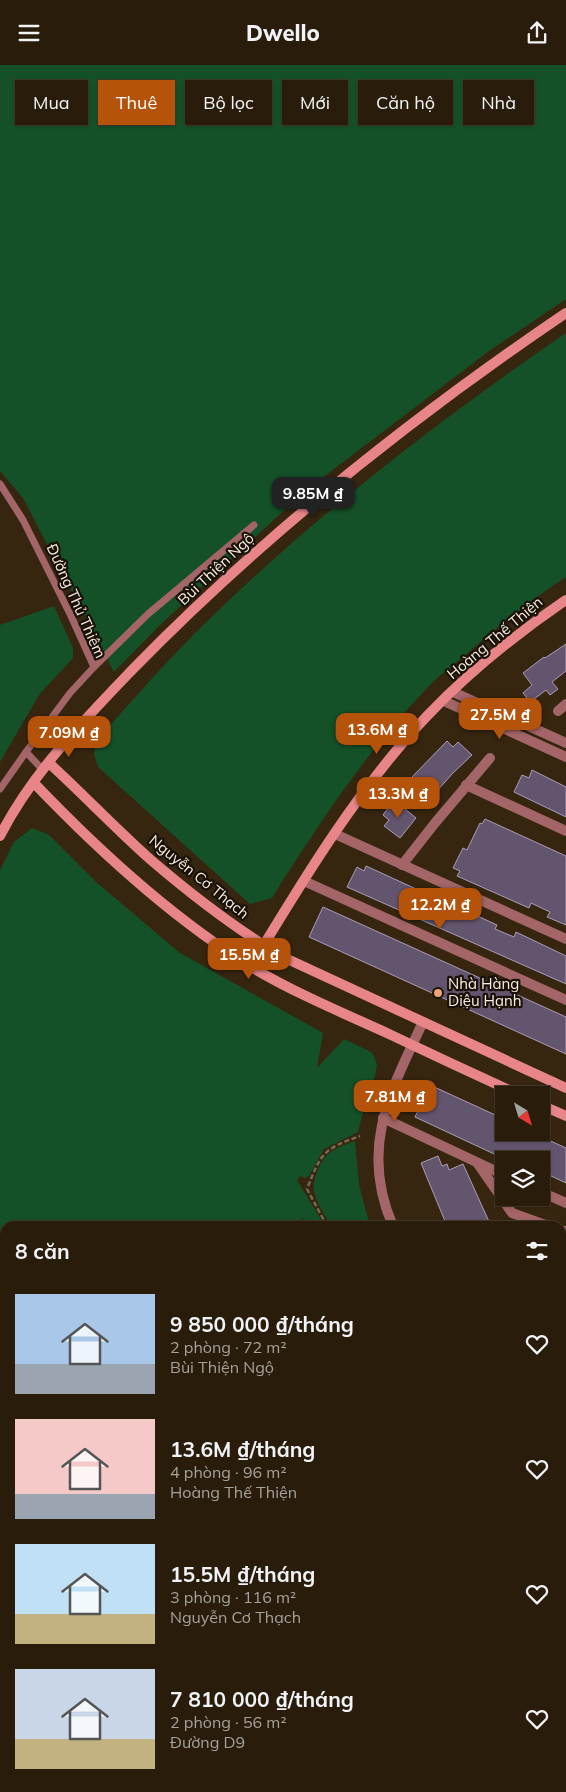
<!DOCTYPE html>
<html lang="vi">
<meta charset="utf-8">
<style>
:root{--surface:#291c0b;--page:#312514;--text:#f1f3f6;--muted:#a5a19d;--line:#453a2c;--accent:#b45309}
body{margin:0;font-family:Mulish,sans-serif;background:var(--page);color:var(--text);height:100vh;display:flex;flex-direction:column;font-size:19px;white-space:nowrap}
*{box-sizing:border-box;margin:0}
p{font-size:16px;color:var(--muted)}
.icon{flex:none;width:28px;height:28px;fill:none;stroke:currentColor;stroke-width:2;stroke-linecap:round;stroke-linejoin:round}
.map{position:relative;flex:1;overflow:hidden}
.drawer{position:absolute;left:0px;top:1156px;width:566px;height:571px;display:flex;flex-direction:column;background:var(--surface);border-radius:15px 15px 0 0;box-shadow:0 1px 4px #0004,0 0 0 1px var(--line)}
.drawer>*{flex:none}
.banner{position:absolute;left:15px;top:15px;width:536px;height:45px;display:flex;gap:10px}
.needle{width:32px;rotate:142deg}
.fabs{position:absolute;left:495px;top:1021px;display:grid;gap:10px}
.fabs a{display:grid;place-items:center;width:55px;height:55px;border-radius:0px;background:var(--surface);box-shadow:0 1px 4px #0004,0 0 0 1px var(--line);font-size:25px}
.price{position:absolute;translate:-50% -42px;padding:0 11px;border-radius:10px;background:var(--accent);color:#fff;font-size:16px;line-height:32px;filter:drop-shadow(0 1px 2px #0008)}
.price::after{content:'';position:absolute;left:50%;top:30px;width:15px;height:11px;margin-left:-8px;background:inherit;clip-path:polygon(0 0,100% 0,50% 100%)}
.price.on{background:#222;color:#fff}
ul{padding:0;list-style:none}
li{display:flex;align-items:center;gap:15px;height:125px;padding:0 15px}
li span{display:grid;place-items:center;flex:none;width:140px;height:100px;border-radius:0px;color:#555}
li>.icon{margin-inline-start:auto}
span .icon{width:60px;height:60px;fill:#fffc;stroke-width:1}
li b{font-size:21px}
h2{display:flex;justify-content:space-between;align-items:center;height:60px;padding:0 15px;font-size:21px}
.tag{padding:0 18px;border-radius:0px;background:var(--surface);box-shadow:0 1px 4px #0004,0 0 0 1px var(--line);font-size:18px;line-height:45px}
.tag.on{background:var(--accent);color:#fff}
header{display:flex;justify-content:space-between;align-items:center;height:65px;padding:0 15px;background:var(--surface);font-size:22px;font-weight:800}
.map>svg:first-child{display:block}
.green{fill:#145128}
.water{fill:#051616}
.building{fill:#64556e;stroke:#ac9bb7}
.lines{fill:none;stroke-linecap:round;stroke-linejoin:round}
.path{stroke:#766753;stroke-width:2.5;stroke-dasharray:5 2.5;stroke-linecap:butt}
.lane{stroke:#a36567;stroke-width:7}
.street{stroke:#a36567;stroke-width:10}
.secondary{stroke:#e88589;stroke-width:10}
.poi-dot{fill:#efa378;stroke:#191107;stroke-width:2}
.labels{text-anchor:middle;stroke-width:4.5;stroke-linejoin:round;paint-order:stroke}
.street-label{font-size:15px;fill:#faeee0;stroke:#191107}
.poi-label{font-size:15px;fill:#faeee0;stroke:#191107;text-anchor:start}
</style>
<header><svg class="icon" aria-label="menu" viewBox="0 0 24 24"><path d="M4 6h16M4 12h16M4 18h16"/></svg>Dwello<svg class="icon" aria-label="share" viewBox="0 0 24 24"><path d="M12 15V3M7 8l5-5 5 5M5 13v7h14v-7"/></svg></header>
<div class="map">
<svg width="566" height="1727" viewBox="0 0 566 1727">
<rect width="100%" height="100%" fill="#37260f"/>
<g class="green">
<path d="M 0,0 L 566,0 L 566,234 L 489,286 L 305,426 L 159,561 L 114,607 L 23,433 L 0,406 Z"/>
<path d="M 566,268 L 566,512 C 530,535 496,563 464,591 C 453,600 440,610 430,620 C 368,684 319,758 272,833 L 250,839 L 98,702 L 94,689 L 97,675 C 122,647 147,618 173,591 C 288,471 429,362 566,268 Z"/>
<path d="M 54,541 L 73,583 L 73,593 L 39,630 L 0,697 L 0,560 Z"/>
<path d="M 32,763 L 49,770 L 96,817 L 180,888 L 323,968 L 317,1003 L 344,974 L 371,987 L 374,991 L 377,1000 L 375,1011 L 366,1035 L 358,1067 L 324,1084 L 309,1111 L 305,1113 L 300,1111 L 297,1115 L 325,1161 L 306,1161 L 302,1152 L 300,1161 L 5,1161 L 5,1582 L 0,1573 L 0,805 L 14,777 Z"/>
<path d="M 355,1076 L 359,1120 L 370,1161 L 331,1161 C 326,1151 318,1141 315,1130 C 312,1121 314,1115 317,1107 C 325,1086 336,1083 355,1076 Z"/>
<path d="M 0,1640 L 5,1648 L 5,1722 L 60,1723 L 63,1727 L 0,1727 Z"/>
<path d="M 442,1723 L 443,1727 L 115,1727 L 111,1723 Z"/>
</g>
<path class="water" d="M 566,1390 L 566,1472 L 561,1472 L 561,1391 Z"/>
<g class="building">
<path d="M 566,579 L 566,606 L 552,617 L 558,624 L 550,630 L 546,625 L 530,637 L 523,628 L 532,620 L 523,608 L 544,592 L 545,593 Z"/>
<path d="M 447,676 L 453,682 L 458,677 L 472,690 L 453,708 L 428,736 L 414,723 L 419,718 L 412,712 Z"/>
<path d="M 532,705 L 566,722 L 566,752 L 514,727 L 522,710 L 529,713 Z"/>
<path d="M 394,735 L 416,753 L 400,773 L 384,761 L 389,755 L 383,750 Z"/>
<path d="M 485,754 L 566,791 L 566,860 L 547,852 L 550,847 L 531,838 L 529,843 L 457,811 L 460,806 L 453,803 L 463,783 L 467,785 L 480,758 L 482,759 Z"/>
<path d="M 366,801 L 438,834 L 436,839 L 453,846 L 456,847 L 458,842 L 497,860 L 495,864 L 514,872 L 516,867 L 566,891 L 566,919 L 347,822 L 357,802 L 364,806 Z"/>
<path d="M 323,842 L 566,952 L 566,989 L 309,872 Z"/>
<path d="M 430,1020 L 504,1054 L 504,1068 L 533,1068 L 566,1083 L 566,1118 L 549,1110 L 544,1121 L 541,1120 L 541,1095 L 507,1095 L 415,1052 Z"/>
<path d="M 438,1091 L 442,1101 L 447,1099 L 449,1105 L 463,1099 L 491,1161 L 447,1161 L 421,1098 Z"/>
</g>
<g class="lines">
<g class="path">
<path d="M 327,1161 L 307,1124 C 321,1088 323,1084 360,1071"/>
<path d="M 561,1326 L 566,1316"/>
<path d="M 561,1329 L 566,1332"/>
<path d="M 561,1372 L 566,1372"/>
<path d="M 561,1525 L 566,1521"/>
<path d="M 561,1648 L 566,1652"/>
<path d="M 561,1658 L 566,1654"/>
<path d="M 527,1727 L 529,1722"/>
</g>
<g class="lane">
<path d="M 0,419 L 23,455 L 71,551 L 94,602 L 70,628 L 26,687 L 43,705"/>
<path d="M 94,602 L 148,549 L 254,460"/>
<path d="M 0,724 L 26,687"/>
</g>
<g class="street">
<path d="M 453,627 L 566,678"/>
<path d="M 444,636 L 566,692"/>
<path d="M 558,646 L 566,639"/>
<path d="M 466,720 L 566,766"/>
<path d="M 335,769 L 566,874"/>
<path d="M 402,800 L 435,758 L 490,693"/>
<path d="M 304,816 L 566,935"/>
<path d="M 383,1053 L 504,1110"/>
<path d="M 478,1099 L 512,1148 L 548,1161"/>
<path d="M 541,1127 L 566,1138"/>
<path d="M 393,1161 C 359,1084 390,1027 423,957"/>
<path d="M 561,1166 L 566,1166"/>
<path d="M 561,1285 L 566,1287"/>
</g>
<g class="secondary">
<path d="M 49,698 C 84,730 116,764 151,795 C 193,831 236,864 283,892 L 566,1023"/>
<path d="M 34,718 C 98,785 173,854 253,903 C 297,929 343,948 389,969 C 433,990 476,1010 520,1030"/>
<path d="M 0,771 C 32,708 84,655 133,604 C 264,470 411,353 566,248"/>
<path d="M 251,901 C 303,815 357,725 427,651 C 469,607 516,569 566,535"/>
<path d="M 541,1040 L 566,1051"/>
<path d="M 0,1602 L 5,1610"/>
<path d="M 91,1722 L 96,1727"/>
</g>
</g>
<circle class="poi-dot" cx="438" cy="928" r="5"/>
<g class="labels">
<g class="street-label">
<text transform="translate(216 504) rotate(-43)" y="5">Bùi Thiện Ngộ</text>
<text transform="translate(76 536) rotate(66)" y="5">Đường Thủ Thiêm</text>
<text transform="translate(495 573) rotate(-40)" y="5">Hoàng Thế Thiện</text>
<text transform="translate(199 812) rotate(39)" y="5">Nguyễn Cơ Thạch</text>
</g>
<g class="poi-label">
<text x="448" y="924">Nhà Hàng<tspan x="448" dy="17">Diệu Hạnh</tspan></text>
</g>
</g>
</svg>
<div class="fabs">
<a><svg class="needle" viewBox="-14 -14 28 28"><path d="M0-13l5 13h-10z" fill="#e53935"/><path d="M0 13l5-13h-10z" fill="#a5a19d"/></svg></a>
<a><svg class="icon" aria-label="layers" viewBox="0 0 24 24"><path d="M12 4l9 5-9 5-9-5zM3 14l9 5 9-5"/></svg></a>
</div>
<b class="price on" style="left:313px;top:454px">9.85M ₫</b>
<b class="price" style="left:500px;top:675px">27.5M ₫</b>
<b class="price" style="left:377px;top:690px">13.6M ₫</b>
<b class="price" style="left:69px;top:693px">7.09M ₫</b>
<b class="price" style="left:398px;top:754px">13.3M ₫</b>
<b class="price" style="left:440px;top:865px">12.2M ₫</b>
<b class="price" style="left:249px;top:915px">15.5M ₫</b>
<b class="price" style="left:395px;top:1057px">7.81M ₫</b>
<div class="banner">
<a class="tag">Mua</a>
<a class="tag on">Thuê</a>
<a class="tag">Bộ lọc</a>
<a class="tag">Mới</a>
<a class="tag">Căn hộ</a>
<a class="tag">Nhà</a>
</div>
<section class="drawer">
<h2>8 căn<svg class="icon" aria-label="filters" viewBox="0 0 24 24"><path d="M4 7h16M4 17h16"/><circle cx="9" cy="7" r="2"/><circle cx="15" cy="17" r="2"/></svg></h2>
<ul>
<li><span style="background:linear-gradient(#a9c7e8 70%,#9aa5b1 0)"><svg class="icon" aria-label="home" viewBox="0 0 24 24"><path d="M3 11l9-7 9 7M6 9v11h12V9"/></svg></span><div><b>9 850 000 ₫/tháng</b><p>2 phòng · 72 m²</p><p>Bùi Thiện Ngộ</p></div><svg class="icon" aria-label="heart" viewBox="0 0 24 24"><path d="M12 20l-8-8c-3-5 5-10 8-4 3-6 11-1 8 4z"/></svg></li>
<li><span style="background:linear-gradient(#f6c9c9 75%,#9aa5b1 0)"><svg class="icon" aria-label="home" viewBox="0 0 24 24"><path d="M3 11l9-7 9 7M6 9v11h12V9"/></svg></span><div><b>13.6M ₫/tháng</b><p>4 phòng · 96 m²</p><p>Hoàng Thế Thiện</p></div><svg class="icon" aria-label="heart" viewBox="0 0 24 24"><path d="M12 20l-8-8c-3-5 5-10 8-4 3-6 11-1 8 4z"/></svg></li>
<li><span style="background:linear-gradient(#bfe0f5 70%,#c2b280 0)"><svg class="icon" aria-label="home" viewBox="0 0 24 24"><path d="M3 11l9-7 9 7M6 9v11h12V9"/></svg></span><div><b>15.5M ₫/tháng</b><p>3 phòng · 116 m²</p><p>Nguyễn Cơ Thạch</p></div><svg class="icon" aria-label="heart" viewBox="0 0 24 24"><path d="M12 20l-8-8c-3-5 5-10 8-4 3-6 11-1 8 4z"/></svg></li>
<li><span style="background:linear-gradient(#c9d6e8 70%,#c2b280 0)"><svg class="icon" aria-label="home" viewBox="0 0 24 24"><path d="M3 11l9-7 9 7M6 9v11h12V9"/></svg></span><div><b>7 810 000 ₫/tháng</b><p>2 phòng · 56 m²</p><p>Đường D9</p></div><svg class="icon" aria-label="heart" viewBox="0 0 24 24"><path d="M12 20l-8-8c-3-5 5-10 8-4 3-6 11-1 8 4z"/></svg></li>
</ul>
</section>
</div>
